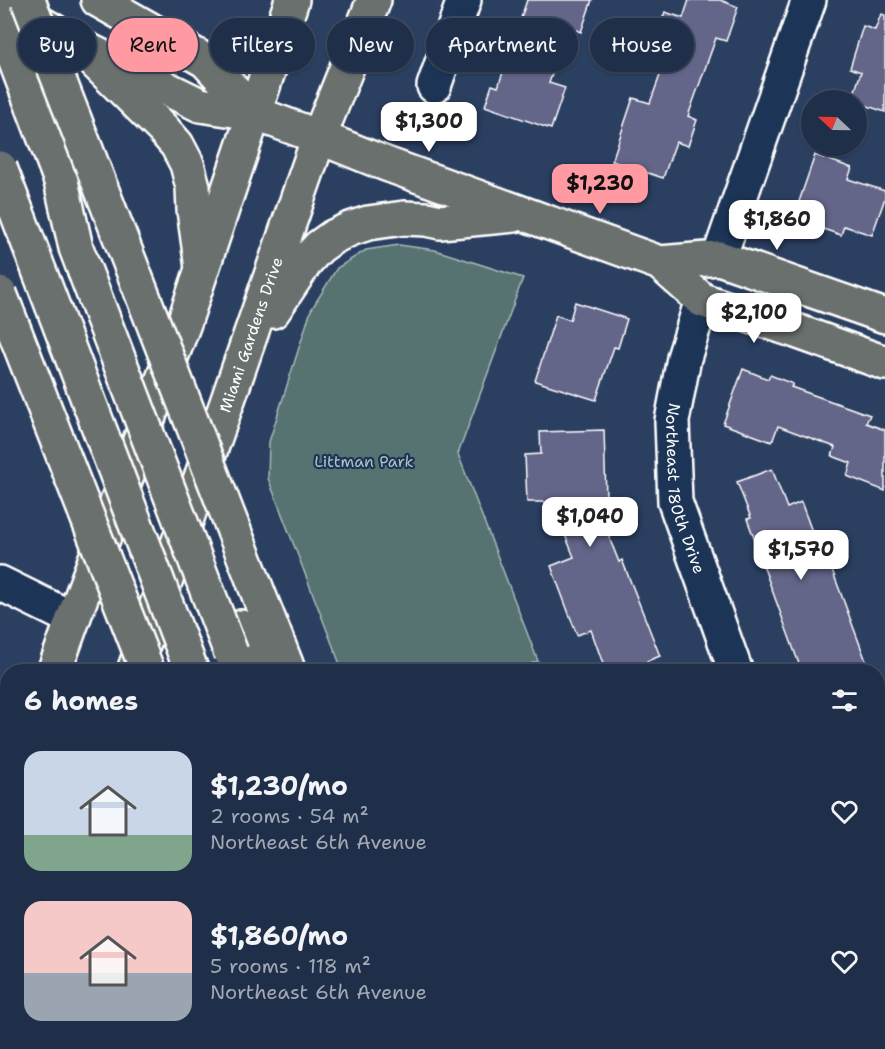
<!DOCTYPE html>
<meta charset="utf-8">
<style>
:root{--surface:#202f49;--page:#283750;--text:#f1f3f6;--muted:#a2a9b4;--line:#3d4a61;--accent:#ff9aa2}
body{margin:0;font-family:"Shantell Sans",sans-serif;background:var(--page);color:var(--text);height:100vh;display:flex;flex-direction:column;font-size:22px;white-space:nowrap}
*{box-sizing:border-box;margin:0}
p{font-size:20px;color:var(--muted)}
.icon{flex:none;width:33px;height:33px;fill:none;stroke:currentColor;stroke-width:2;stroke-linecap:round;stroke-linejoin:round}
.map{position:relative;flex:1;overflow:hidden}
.details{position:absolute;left:0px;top:664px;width:885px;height:386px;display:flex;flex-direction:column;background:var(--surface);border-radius:24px 24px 0 0;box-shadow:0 2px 4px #0004,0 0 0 2px var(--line)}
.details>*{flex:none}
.hud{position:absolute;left:18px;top:18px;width:849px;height:54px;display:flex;gap:12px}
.needle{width:39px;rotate:292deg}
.fabs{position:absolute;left:801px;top:90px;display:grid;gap:12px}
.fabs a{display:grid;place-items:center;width:66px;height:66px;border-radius:50%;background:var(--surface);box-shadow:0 2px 4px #0004,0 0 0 2px var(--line);font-size:30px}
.price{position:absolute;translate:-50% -51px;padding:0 14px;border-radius:12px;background:#fff;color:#222;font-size:20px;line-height:39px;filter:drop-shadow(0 2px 3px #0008)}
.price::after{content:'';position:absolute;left:50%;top:36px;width:18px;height:14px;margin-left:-9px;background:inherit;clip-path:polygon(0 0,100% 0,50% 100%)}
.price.current{background:var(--accent);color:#111}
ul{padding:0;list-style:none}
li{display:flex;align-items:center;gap:18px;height:150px;padding:0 24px}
li span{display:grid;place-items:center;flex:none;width:168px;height:120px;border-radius:18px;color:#555}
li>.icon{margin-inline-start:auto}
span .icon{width:72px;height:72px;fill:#fffc;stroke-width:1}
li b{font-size:26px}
h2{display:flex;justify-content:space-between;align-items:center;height:72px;padding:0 24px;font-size:26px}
.tag{padding:0 21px;border-radius:27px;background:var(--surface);box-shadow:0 2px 4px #0004,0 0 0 2px var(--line);font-size:21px;line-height:54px}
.tag.current{background:var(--accent);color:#111}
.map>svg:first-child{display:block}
.green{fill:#567371;stroke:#aab9b8;stroke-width:1.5}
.building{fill:#646589;stroke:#fff;stroke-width:1.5}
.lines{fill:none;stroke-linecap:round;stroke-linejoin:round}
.minor-casing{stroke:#fff;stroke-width:38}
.major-casing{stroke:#fff;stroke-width:38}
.highway-casing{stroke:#fff;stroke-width:38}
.minor{stroke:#1d3557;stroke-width:33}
.major{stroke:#6b706d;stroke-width:33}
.highway{stroke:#6b706d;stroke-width:33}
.highway-bridge-casing{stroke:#fff;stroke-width:38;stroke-linecap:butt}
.highway-bridge{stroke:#6b706d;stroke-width:33}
.labels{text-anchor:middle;stroke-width:4.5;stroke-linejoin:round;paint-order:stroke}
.street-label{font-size:16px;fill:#fff;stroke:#1d3557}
.park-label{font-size:16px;fill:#b3c0bf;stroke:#1d3557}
</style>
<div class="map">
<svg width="885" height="1049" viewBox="0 0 885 1049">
<rect width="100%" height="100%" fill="#2b3f61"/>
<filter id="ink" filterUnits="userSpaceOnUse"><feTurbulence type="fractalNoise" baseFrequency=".0167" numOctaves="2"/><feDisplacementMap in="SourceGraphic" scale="12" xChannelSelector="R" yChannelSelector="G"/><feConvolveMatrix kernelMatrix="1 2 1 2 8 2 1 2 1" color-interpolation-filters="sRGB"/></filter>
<g filter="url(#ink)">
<path class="green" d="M 399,245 L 435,250 L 523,278 L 458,454 L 538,661 L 511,672 L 343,672 L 268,478 L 269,442 L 311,310 L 337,268 L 366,250 Z"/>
<g class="building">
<path d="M 527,0 L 592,0 L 581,32 L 568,27 L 549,83 L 565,88 L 551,129 L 485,106 L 492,85 L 498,87 Z"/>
<path d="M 689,0 L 720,0 L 738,7 L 726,41 L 716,38 L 688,116 L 697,120 L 688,146 L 676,142 L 663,178 L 612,161 L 633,98 L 650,103 L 668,53 L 652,47 L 665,12 L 683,18 Z"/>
<path d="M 881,14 L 885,15 L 885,112 L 856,102 L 856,100 L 852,100 L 861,72 L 850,68 L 863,26 L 875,30 Z"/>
<path d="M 815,155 L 852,168 L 848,179 L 885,191 L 885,198 L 872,235 L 844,226 L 841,235 L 793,219 Z"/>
<path d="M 575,302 L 627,319 L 618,348 L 614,347 L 596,400 L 535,381 L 556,315 L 570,320 Z"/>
<path d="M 743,369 L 768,379 L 770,375 L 793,384 L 791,387 L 870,415 L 866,423 L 885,430 L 885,491 L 847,476 L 851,463 L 832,456 L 835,447 L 778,426 L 772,442 L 723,424 Z"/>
<path d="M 604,430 L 607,532 L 619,562 L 622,560 L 660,656 L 647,661 L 651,672 L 606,672 L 591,630 L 577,635 L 551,566 L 574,557 L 557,515 L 545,515 L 544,502 L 527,502 L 525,455 L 541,454 L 540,432 Z"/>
<path d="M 772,469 L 787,508 L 801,502 L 826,569 L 831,567 L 870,672 L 802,672 L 760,557 L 761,556 L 747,519 L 751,518 L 737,482 Z"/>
</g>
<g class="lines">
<defs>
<g id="minor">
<path d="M 434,86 L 464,0"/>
<path d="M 719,258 L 809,0"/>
<path id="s1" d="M 702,300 L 684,358 L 672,421 L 675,502 L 736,672"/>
<path d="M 0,583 L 73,619"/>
<path d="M 134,1042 L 146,1049"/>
<path d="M 512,1042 L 514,1049"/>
<path d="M 874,1042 L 876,1049"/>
</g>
<g id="major">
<path d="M 254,113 L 319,137 L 386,164 L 660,263 L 702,300 L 796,331 L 885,363"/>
<path d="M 660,263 L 719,258 L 885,316"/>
<path d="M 273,311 L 307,260 L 319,247 L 333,237 L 350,229 L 368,223 L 404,218 L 426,219 L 440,222 L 514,215"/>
<path id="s2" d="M 134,671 L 319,137 L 374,0"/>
<path d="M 54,672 L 73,619 L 184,323 L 292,0"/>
<path d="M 0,830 L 8,808"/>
<path d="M 1,1049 L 8,1031"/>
</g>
<g id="highway">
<path d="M 0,0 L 78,45 L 200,105 L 254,113"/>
<path d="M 98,0 L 206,61 L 254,113"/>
<path d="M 0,20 L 61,181"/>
<path d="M 96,63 L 163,129 L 177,145 L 187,164 L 193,187 L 194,210 L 202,268"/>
<path d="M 255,585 L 289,672"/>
<path d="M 241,627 L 258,672"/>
<path d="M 290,1042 L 293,1049"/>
<path d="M 335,1042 L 337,1049"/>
<path d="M 378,1042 L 381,1049"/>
<path d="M 430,1042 L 432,1049"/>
</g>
</defs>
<use href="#minor" class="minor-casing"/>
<use href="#major" class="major-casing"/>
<use href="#highway" class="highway-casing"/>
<use href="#minor" class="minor"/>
<use href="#major" class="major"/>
<use href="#highway" class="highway"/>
<defs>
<g id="highway-bridge">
<path d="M 28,0 L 255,585"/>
<path d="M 0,168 L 192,672"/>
<path d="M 61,181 L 76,248 L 231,653"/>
<path d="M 0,294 L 148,672"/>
</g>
</defs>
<use href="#highway-bridge" class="highway-bridge-casing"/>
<use href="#highway-bridge" class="highway-bridge"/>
</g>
</g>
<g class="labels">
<g class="street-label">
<text dy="6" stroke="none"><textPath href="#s2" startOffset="356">Miami Gardens Drive</textPath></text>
<text dy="6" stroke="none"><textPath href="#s1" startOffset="194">Northeast 180th Drive</textPath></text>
</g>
<g class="park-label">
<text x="364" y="467">Littman Park</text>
</g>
</g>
</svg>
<div class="fabs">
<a><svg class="needle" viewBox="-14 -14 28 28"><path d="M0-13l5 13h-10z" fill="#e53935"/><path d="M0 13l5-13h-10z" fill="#a2a9b4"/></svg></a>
</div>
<b class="price" style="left:429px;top:153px">$1,300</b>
<b class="price current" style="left:600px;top:215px">$1,230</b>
<b class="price" style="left:777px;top:251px">$1,860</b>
<b class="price" style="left:754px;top:344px">$2,100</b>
<b class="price" style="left:590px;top:548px">$1,040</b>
<b class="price" style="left:801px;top:581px">$1,570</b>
<div class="hud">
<a class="tag">Buy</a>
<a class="tag current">Rent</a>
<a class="tag">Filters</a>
<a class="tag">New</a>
<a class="tag">Apartment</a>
<a class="tag">House</a>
</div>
<section class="details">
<h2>6 homes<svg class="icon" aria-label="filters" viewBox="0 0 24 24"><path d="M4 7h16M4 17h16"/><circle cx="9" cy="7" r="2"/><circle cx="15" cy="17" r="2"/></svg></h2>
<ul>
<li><span style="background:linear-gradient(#c9d6e8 70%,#7fa58c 0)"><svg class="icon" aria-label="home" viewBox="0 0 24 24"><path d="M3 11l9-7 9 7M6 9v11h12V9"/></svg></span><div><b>$1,230/mo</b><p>2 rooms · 54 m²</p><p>Northeast 6th Avenue</p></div><svg class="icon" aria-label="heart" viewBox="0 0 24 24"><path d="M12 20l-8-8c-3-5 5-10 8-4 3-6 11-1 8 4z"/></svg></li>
<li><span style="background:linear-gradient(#f6c9c9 60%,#9aa5b1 0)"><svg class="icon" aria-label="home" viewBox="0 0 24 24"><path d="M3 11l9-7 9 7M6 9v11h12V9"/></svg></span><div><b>$1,860/mo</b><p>5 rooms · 118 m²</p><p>Northeast 6th Avenue</p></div><svg class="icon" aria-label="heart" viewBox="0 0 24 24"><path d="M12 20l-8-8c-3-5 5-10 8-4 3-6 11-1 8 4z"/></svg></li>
</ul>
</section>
</div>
